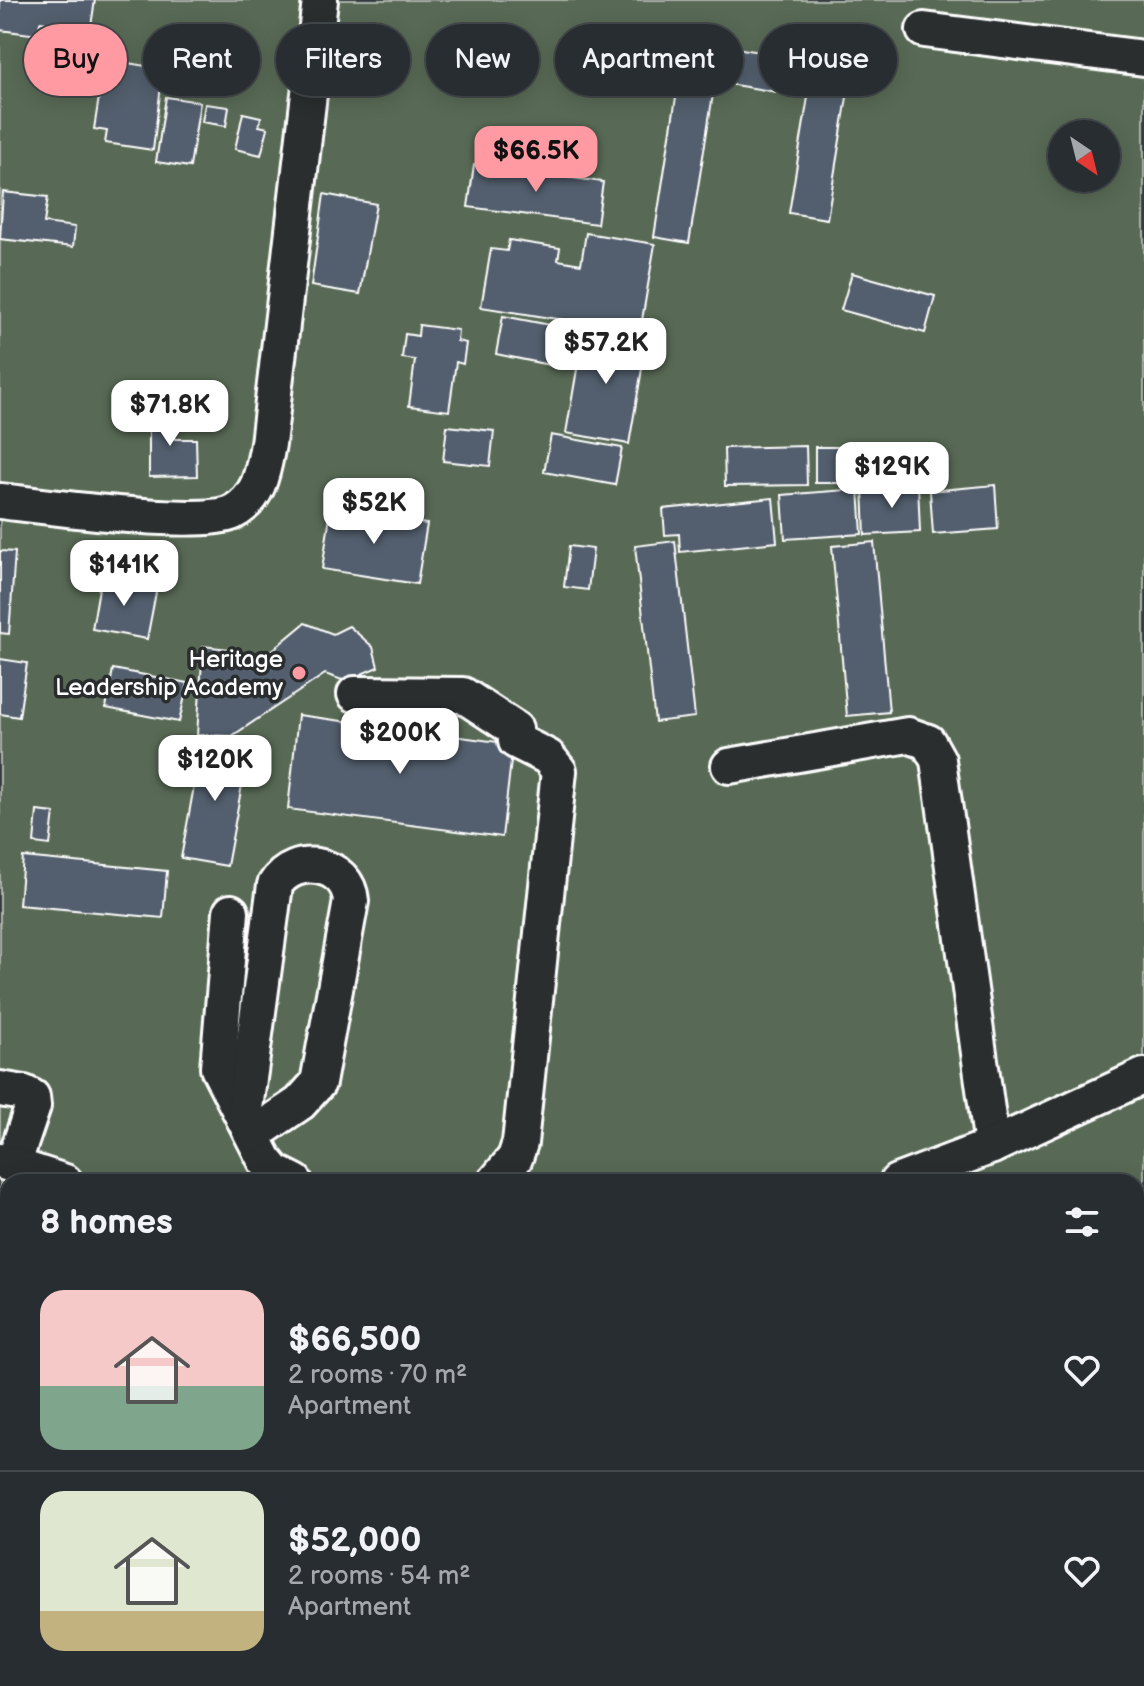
<!DOCTYPE html>
<meta charset="utf-8">
<style>
:root{--surface:#282d31;--page:#34393d;--text:#f1f3f6;--muted:#a5a8ab;--line:#44494d;--accent:#ff9aa2}
body{margin:0;font-family:"Balsamiq Sans",sans-serif;background:var(--page);color:var(--text);height:100vh;display:flex;flex-direction:column;font-size:30px;white-space:nowrap}
*{box-sizing:border-box;margin:0}
p{font-size:26px;color:var(--muted)}
.icon{flex:none;width:44px;height:44px;fill:none;stroke:currentColor;stroke-width:2;stroke-linecap:round;stroke-linejoin:round}
.map{position:relative;flex:1;overflow:hidden}
.sheet{position:absolute;left:0px;top:1174px;width:1144px;height:512px;display:flex;flex-direction:column;background:var(--surface);border-radius:24px 24px 0 0;box-shadow:0 4px 20px #0003,0 0 0 2px var(--line)}
.sheet>*{flex:none}
.guide{position:absolute;left:24px;top:24px;width:1096px;height:72px;display:flex;gap:16px}
.needle{width:52px;rotate:145deg}
.controls{position:absolute;left:1048px;top:120px;display:grid;gap:16px}
.controls a{display:grid;place-items:center;width:72px;height:72px;border-radius:50%;background:var(--surface);box-shadow:0 4px 20px #0003,0 0 0 2px var(--line);font-size:40px}
.price{position:absolute;translate:-50% -68px;padding:0 18px;border-radius:16px;background:#fff;color:#222;font-size:26px;line-height:52px;filter:drop-shadow(0 2px 4px #0008)}
.price::after{content:'';position:absolute;left:50%;top:48px;width:24px;height:18px;margin-left:-12px;background:inherit;clip-path:polygon(0 0,100% 0,50% 100%)}
.price.selected{background:var(--accent);color:#111}
ul{padding:0;list-style:none}
li{display:flex;align-items:center;gap:24px;height:200px;padding:0 40px}
li+li{border-top:2px solid var(--line)}
li span{display:grid;place-items:center;flex:none;width:224px;height:160px;border-radius:24px;color:#555}
li>.icon{margin-inline-start:auto}
span .icon{width:96px;height:96px;fill:#fffc;stroke-width:1}
li b{font-size:34px}
h2{display:flex;justify-content:space-between;align-items:center;height:96px;padding:0 40px;font-size:34px}
.chip{padding:0 28px;border-radius:36px;background:var(--surface);box-shadow:0 4px 20px #0003,0 0 0 2px var(--line);font-size:28px;line-height:72px}
.chip.selected{background:var(--accent);color:#111}
.map>svg:first-child{display:block}
.green{fill:#586a54;stroke:#acb4aa;stroke-width:2;fill-rule:evenodd}
.building{fill:#535e6e;stroke:#fff;stroke-width:2}
.lines{fill:none;stroke-linecap:round;stroke-linejoin:round}
.minor-casing{stroke:#fff;stroke-width:40}
.minor{stroke:#2a2d2e;stroke-width:34}
.poi-dot{fill:#ff9aa2;stroke:#2a2d2e;stroke-width:3}
.labels{text-anchor:middle;stroke-width:7;stroke-linejoin:round;paint-order:stroke}
.poi-label{font-size:24px;fill:#fff;stroke:#2a2d2e;text-anchor:end}
</style>
<div class="map">
<svg width="1144" height="1686" viewBox="0 0 1144 1686">
<rect width="100%" height="100%" fill="#363c41"/>
<filter id="ink" filterUnits="userSpaceOnUse"><feTurbulence type="fractalNoise" baseFrequency=".0125" numOctaves="2"/><feDisplacementMap in="SourceGraphic" scale="16" xChannelSelector="R" yChannelSelector="G"/><feConvolveMatrix kernelMatrix="1 2 1 2 8 2 1 2 1" color-interpolation-filters="sRGB"/></filter>
<g filter="url(#ink)">
<path class="green" d="M 0,0 L 1144,0 L 1144,1686 L 0,1686 ZM 1062,134 L 1106,134 L 1106,178 L 1062,178 ZM 8,1182 L 1136,1182 L 1136,1678 L 8,1678 Z"/>
<g class="building">
<path d="M 0,0 L 95,0 L 89,39 L 58,34 L 59,25 L 40,22 L 38,35 L 0,30 Z"/>
<path d="M 816,29 L 857,36 L 827,219 L 789,213 L 808,97 L 715,82 L 689,243 L 654,237 L 685,40 L 811,60 Z"/>
<path d="M 105,59 L 163,69 L 153,150 L 105,143 L 107,131 L 94,129 Z"/>
<path d="M 166,97 L 200,102 L 190,167 L 156,162 Z"/>
<path d="M 205,104 L 229,107 L 226,126 L 202,122 Z"/>
<path d="M 243,113 L 261,117 L 259,126 L 268,128 L 261,155 L 235,149 Z"/>
<path d="M 474,165 L 603,182 L 597,224 L 468,207 Z"/>
<path d="M 3,192 L 48,197 L 44,223 L 75,227 L 73,247 L 0,239 Z"/>
<path d="M 324,194 L 376,204 L 360,294 L 311,286 Z"/>
<path d="M 586,233 L 655,244 L 640,332 L 481,307 L 491,249 L 507,251 L 509,240 L 560,248 L 558,260 L 581,264 Z"/>
<path d="M 852,273 L 935,296 L 925,333 L 841,310 Z"/>
<path d="M 503,316 L 571,329 L 564,368 L 496,354 Z"/>
<path d="M 419,325 L 458,330 L 457,341 L 466,343 L 463,364 L 456,362 L 449,411 L 409,406 L 415,360 L 402,358 L 405,334 L 418,336 Z"/>
<path d="M 584,329 L 647,340 L 629,444 L 566,433 Z"/>
<path d="M 175,411 L 175,439 L 196,439 L 197,476 L 149,477 L 149,412 Z"/>
<path d="M 447,426 L 494,431 L 490,466 L 443,461 Z"/>
<path d="M 551,435 L 622,448 L 615,485 L 544,472 Z"/>
<path d="M 806,446 L 807,485 L 725,486 L 724,448 Z"/>
<rect x="815" y="447" width="48" height="36"/>
<path d="M 918,484 L 920,532 L 865,535 L 863,487 Z"/>
<path d="M 995,485 L 998,529 L 933,534 L 930,491 Z"/>
<path d="M 859,489 L 862,534 L 785,539 L 782,495 Z"/>
<path d="M 773,498 L 777,542 L 680,552 L 679,534 L 665,535 L 663,509 Z"/>
<path d="M 331,509 L 427,524 L 417,584 L 322,569 Z"/>
<path d="M 675,541 L 695,717 L 655,722 L 635,546 Z"/>
<path d="M 874,542 L 889,712 L 847,716 L 832,546 Z"/>
<path d="M 569,546 L 593,549 L 588,590 L 564,587 Z"/>
<path d="M 0,551 L 15,552 L 9,634 L 0,633 Z"/>
<path d="M 101,577 L 157,587 L 147,639 L 92,629 Z"/>
<path d="M 305,623 L 333,634 L 349,626 L 373,647 L 378,667 L 345,681 L 325,674 L 232,736 L 197,735 L 203,646 L 230,649 L 226,660 L 252,667 Z"/>
<path d="M 0,659 L 27,663 L 19,717 L 0,714 Z"/>
<path d="M 113,669 L 188,683 L 179,722 L 106,708 Z"/>
<path d="M 298,715 L 513,744 L 502,837 L 288,809 Z"/>
<path d="M 202,742 L 249,747 L 227,866 L 181,858 Z"/>
<path d="M 37,811 L 54,813 L 50,845 L 34,843 Z"/>
<path d="M 23,857 L 167,871 L 163,918 L 19,905 Z"/>
<path d="M 1144,1585 L 1144,1668 L 1137,1678 L 1136,1597 Z"/>
<path d="M 299,1678 L 366,1678 L 378,1686 L 294,1686 Z"/>
<path d="M 380,1678 L 452,1678 L 447,1686 L 392,1686 Z"/>
<path d="M 479,1678 L 504,1678 L 518,1686 L 475,1686 Z"/>
<path d="M 938,1678 L 1081,1678 L 1075,1686 L 933,1686 Z"/>
<path d="M 1092,1678 L 1116,1678 L 1129,1686 L 1087,1686 Z"/>
</g>
<g class="lines">
<defs>
<g id="minor">
<path d="M 924,30 L 1144,58"/>
<path d="M 0,501 C 43,506 201,528 233,512 C 260,497 263,471 268,444 L 320,0"/>
<path d="M 355,694 L 463,695 L 515,729 L 516,741 L 548,757 L 559,771 L 520,1143 L 515,1158 L 495,1182"/>
<path d="M 729,766 L 908,735 L 928,742 L 938,760 L 992,1146"/>
<path d="M 231,912 L 218,1068 L 265,1160 L 275,1172 L 295,1182"/>
<path d="M 0,1089 L 24,1093 L 32,1097 L 33,1106 L 13,1165"/>
<path d="M 244,1116 L 275,885 C 294,853 348,862 351,901 L 318,1083 L 300,1103 L 254,1134"/>
<path d="M 0,1161 L 65,1182"/>
<path d="M 897,1182 L 992,1146 L 1144,1076"/>
<path d="M 0,1286 L 8,1289"/>
<path d="M 0,1499 L 8,1487"/>
<path d="M 244,1686 L 249,1678"/>
<path d="M 463,1686 L 468,1678"/>
<path d="M 696,1686 L 701,1678"/>
</g>
</defs>
<use href="#minor" class="minor-casing"/>
<use href="#minor" class="minor"/>
</g>
</g>
<circle class="poi-dot" cx="299" cy="673" r="8"/>
<g class="labels">
<g class="poi-label">
<text x="283" y="667">Heritage<tspan x="283" dy="28">Leadership Academy</tspan></text>
</g>
</g>
</svg>
<div class="controls">
<a><svg class="needle" viewBox="-14 -14 28 28"><path d="M0-13l5 13h-10z" fill="#e53935"/><path d="M0 13l5-13h-10z" fill="#a5a8ab"/></svg></a>
</div>
<b class="price selected" style="left:536px;top:194px">$66.5K</b>
<b class="price" style="left:606px;top:386px">$57.2K</b>
<b class="price" style="left:170px;top:448px">$71.8K</b>
<b class="price" style="left:892px;top:510px">$129K</b>
<b class="price" style="left:374px;top:546px">$52K</b>
<b class="price" style="left:124px;top:608px">$141K</b>
<b class="price" style="left:400px;top:776px">$200K</b>
<b class="price" style="left:215px;top:803px">$120K</b>
<div class="guide">
<a class="chip selected">Buy</a>
<a class="chip">Rent</a>
<a class="chip">Filters</a>
<a class="chip">New</a>
<a class="chip">Apartment</a>
<a class="chip">House</a>
</div>
<section class="sheet">
<h2>8 homes<svg class="icon" aria-label="filters" viewBox="0 0 24 24"><path d="M4 7h16M4 17h16"/><circle cx="9" cy="7" r="2"/><circle cx="15" cy="17" r="2"/></svg></h2>
<ul>
<li><span style="background:linear-gradient(#f6c9c9 60%,#7fa58c 0)"><svg class="icon" aria-label="home" viewBox="0 0 24 24"><path d="M3 11l9-7 9 7M6 9v11h12V9"/></svg></span><div><b>$66,500</b><p>2 rooms · 70 m²</p><p>Apartment</p></div><svg class="icon" aria-label="heart" viewBox="0 0 24 24"><path d="M12 20l-8-8c-3-5 5-10 8-4 3-6 11-1 8 4z"/></svg></li>
<li><span style="background:linear-gradient(#dfe7d0 75%,#c2b280 0)"><svg class="icon" aria-label="home" viewBox="0 0 24 24"><path d="M3 11l9-7 9 7M6 9v11h12V9"/></svg></span><div><b>$52,000</b><p>2 rooms · 54 m²</p><p>Apartment</p></div><svg class="icon" aria-label="heart" viewBox="0 0 24 24"><path d="M12 20l-8-8c-3-5 5-10 8-4 3-6 11-1 8 4z"/></svg></li>
</ul>
</section>
</div>
